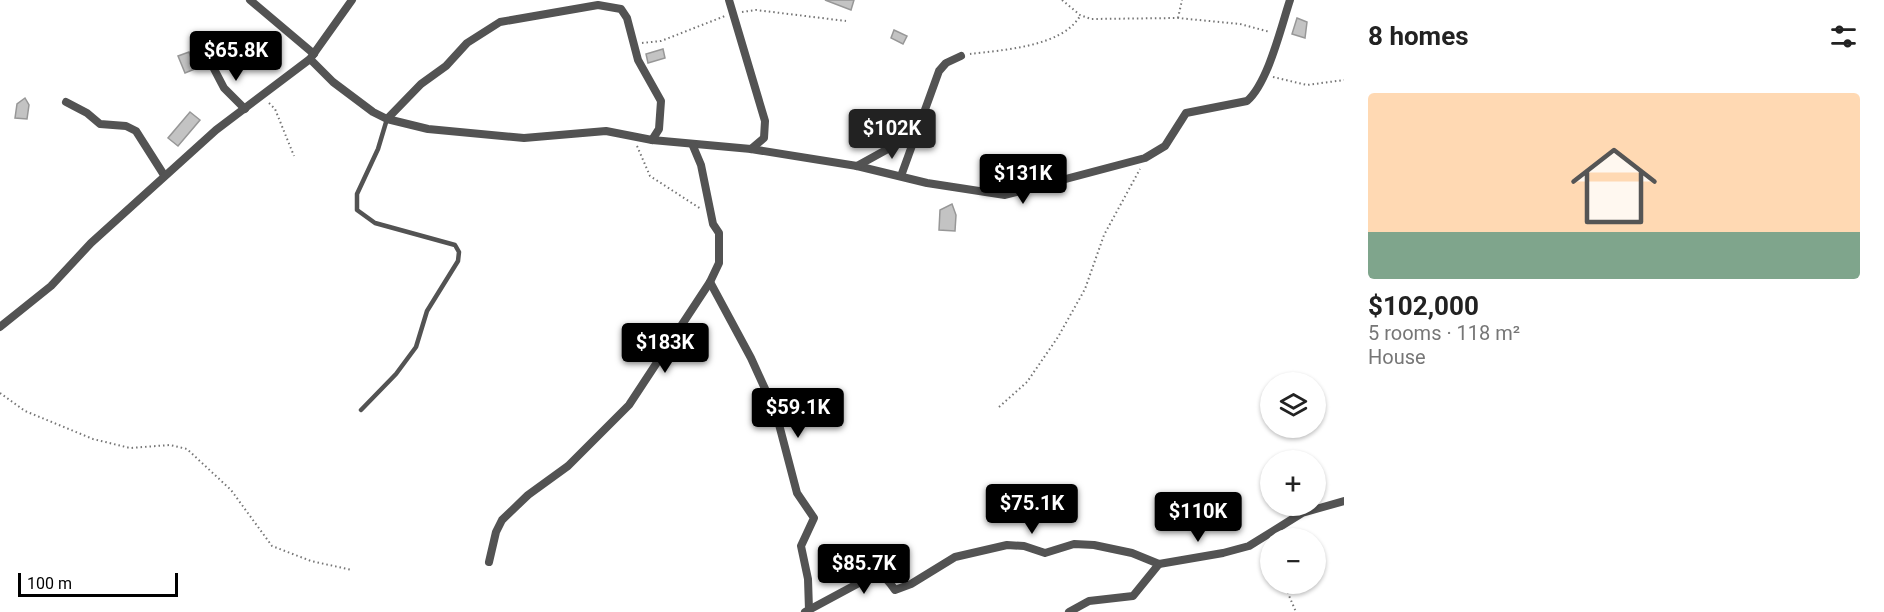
<!DOCTYPE html>
<meta charset="utf-8">
<style>
:root{--surface:#fff;--page:#f2f2f2;--text:#222;--muted:#767676;--accent:#000}
body{margin:0;font-family:Roboto,sans-serif;background:var(--page);color:var(--text);height:100vh;display:flex;flex-direction:column;font-size:22px;white-space:nowrap}
*{box-sizing:border-box;margin:0}
p{font-size:20px;color:var(--muted)}
.icon{flex:none;width:33px;height:33px;fill:none;stroke:currentColor;stroke-width:2;stroke-linecap:round;stroke-linejoin:round}
.map{position:relative;flex:1;overflow:hidden}
.panel{display:flex;flex-direction:column;background:var(--surface);width:540px}
.panel>*{flex:none}
.controls{position:absolute;left:1260px;top:372px;display:grid;gap:12px}
.controls a{display:grid;place-items:center;width:66px;height:66px;border-radius:50%;background:var(--surface);box-shadow:0 2px 4px #0004;font-size:30px}
.scale{position:absolute;left:18px;bottom:15px;width:160px;box-sizing:border-box;padding-left:6px;border:3px solid #000;border-top:0;font-size:16px;line-height:21px;white-space:nowrap;color:#000;-webkit-text-stroke:4px #fff;paint-order:stroke}
.price{position:absolute;translate:-50% -51px;padding:0 14px;border-radius:6px;background:var(--accent);color:#fff;font-size:20px;line-height:39px;filter:drop-shadow(0 2px 3px #0008)}
.price::after{content:'';position:absolute;left:50%;top:36px;width:18px;height:14px;margin-left:-9px;background:inherit;clip-path:polygon(0 0,100% 0,50% 100%)}
.price.current{background:#222;color:#fff}
ul{padding:0;list-style:none}
li{display:grid;align-content:center;gap:12px;height:318px;padding:0 24px}
li span{display:grid;place-items:center;height:186px;border-radius:6px;color:#555}
li>.icon{margin-inline-start:auto}
span .icon{width:108px;height:108px;fill:#fffc;stroke-width:1}
li b{font-size:26px}
h2{display:flex;justify-content:space-between;align-items:center;height:72px;padding:0 24px;font-size:26px}
main{display:flex;flex:1;min-height:0}
.map>svg:first-child{display:block}
.building{fill:#c3c3c3;stroke:#979797;stroke-width:1.5}
.lines{fill:none;stroke-linecap:round;stroke-linejoin:round}
.path{stroke:#757575;stroke-width:2;stroke-dasharray:1.5 3;stroke-linecap:butt}
.lane{stroke:#535353;stroke-width:4.5}
.street{stroke:#535353;stroke-width:8}
</style>
<main>
<div class="map">
<svg width="1344" height="612" viewBox="0 0 1344 612">
<rect width="100%" height="100%" fill="#fff"/>
<g class="building">
<path d="M 825,0 L 854,0 L 851,10 Z"/>
<path d="M 1297,18 L 1307,22 L 1305,38 L 1292,34 Z"/>
<path d="M 894,30 L 907,36 L 903,44 L 891,38 Z"/>
<path d="M 663,49 L 665,58 L 648,63 L 646,54 Z"/>
<path d="M 189,52 L 191,58 L 199,56 L 202,66 L 185,73 L 178,56 Z"/>
<path d="M 25,98 L 29,105 L 27,119 L 15,118 L 17,104 Z"/>
<path d="M 190,112 L 200,120 L 178,146 L 168,138 Z"/>
<path d="M 952,204 L 956,215 L 955,231 L 939,230 L 940,210 Z"/>
</g>
<g class="lines">
<g class="path">
<path d="M 1062,0 L 1080,15 L 1091,19 L 1178,18 L 1240,24 L 1270,32"/>
<path d="M 742,12 L 756,10 L 846,21"/>
<path d="M 1178,18 L 1182,0"/>
<path d="M 642,43 L 661,41 L 725,16"/>
<path d="M 970,54 C 1002,50 1062,47 1080,16"/>
<path d="M 1273,77 L 1307,85 L 1344,80"/>
<path d="M 269,103 L 275,109 L 294,156"/>
<path d="M 637,146 L 650,176 L 701,209"/>
<path d="M 0,393 L 25,411 L 93,439 L 130,448 L 170,445 L 187,449 L 231,490 L 272,546 L 311,561 L 352,570"/>
<path d="M 999,407 L 1027,382 L 1058,337 L 1085,289 L 1104,235 L 1140,169"/>
<path d="M 1284,584 L 1296,612"/>
</g>
<path class="lane" d="M 361,410 L 396,374 L 416,347 L 427,311 L 458,261 L 459,252 L 455,245 L 375,223 L 357,210 L 357,194 L 378,149 L 387,119"/>
<g class="street">
<path d="M 250,0 L 314,54"/>
<path d="M 729,0 L 765,121 L 764,138 L 751,149"/>
<path d="M 310,59 L 333,82 L 373,112 L 387,119 L 428,129 L 524,138 L 606,131 L 652,140 L 751,149 L 857,166 L 927,183 L 1005,195 L 1145,158 L 1165,146 L 1186,113 L 1247,101 C 1268,83 1281,27 1290,0"/>
<path d="M 213,67 L 224,88 L 245,109"/>
<path d="M 66,102 L 87,113 L 100,124 L 126,126 L 136,131 L 164,175"/>
<path d="M 387,119 L 421,84 L 446,66 L 467,43 L 500,22 L 598,5 L 621,9 L 627,18 L 638,60 L 661,101 L 659,129 L 652,140"/>
<path d="M 857,166 L 915,134"/>
<path d="M 901,176 L 939,71 L 946,63 L 961,56"/>
<path d="M 710,282 L 751,358 L 776,413 L 797,493 L 814,518 L 801,546 L 808,579 L 809,610"/>
<path d="M 0,327 L 51,286 L 91,243 L 216,130 L 310,59 L 352,0"/>
<path d="M 489,562 L 496,532 L 502,520 L 528,495 L 568,466 L 629,405 L 710,282 L 719,263 L 719,233 L 713,224 L 701,165 L 693,146"/>
<path d="M 805,612 L 872,576 C 885,573 888,581 895,590 L 911,584 L 955,557 L 1007,545 L 1024,546 L 1045,553 L 1074,544 L 1094,545 L 1132,553 L 1159,564"/>
<path d="M 1069,612 L 1089,601 L 1133,596 L 1159,564 L 1223,553 L 1249,546 L 1302,513 L 1344,501"/>
</g>
</g>
</svg>
<div class="controls">
<a><svg class="icon" aria-label="layers" viewBox="0 0 24 24"><path d="M12 4l9 5-9 5-9-5zM3 14l9 5 9-5"/></svg></a>
<a>+</a>
<a>−</a>
</div>
<div class="scale">100 m</div>
<b class="price" style="left:236px;top:82px">$65.8K</b>
<b class="price current" style="left:892px;top:160px">$102K</b>
<b class="price" style="left:1023px;top:205px">$131K</b>
<b class="price" style="left:665px;top:374px">$183K</b>
<b class="price" style="left:798px;top:439px">$59.1K</b>
<b class="price" style="left:1032px;top:535px">$75.1K</b>
<b class="price" style="left:1198px;top:543px">$110K</b>
<b class="price" style="left:864px;top:595px">$85.7K</b>
</div>
<section class="panel">
<h2>8 homes<svg class="icon" aria-label="filters" viewBox="0 0 24 24"><path d="M4 7h16M4 17h16"/><circle cx="9" cy="7" r="2"/><circle cx="15" cy="17" r="2"/></svg></h2>
<ul>
<li><span style="background:linear-gradient(#ffd9b3 75%,#7fa58c 0)"><svg class="icon" aria-label="home" viewBox="0 0 24 24"><path d="M3 11l9-7 9 7M6 9v11h12V9"/></svg></span><div><b>$102,000</b><p>5 rooms · 118 m²</p><p>House</p></div></li>
</ul>
</section>
</main>
